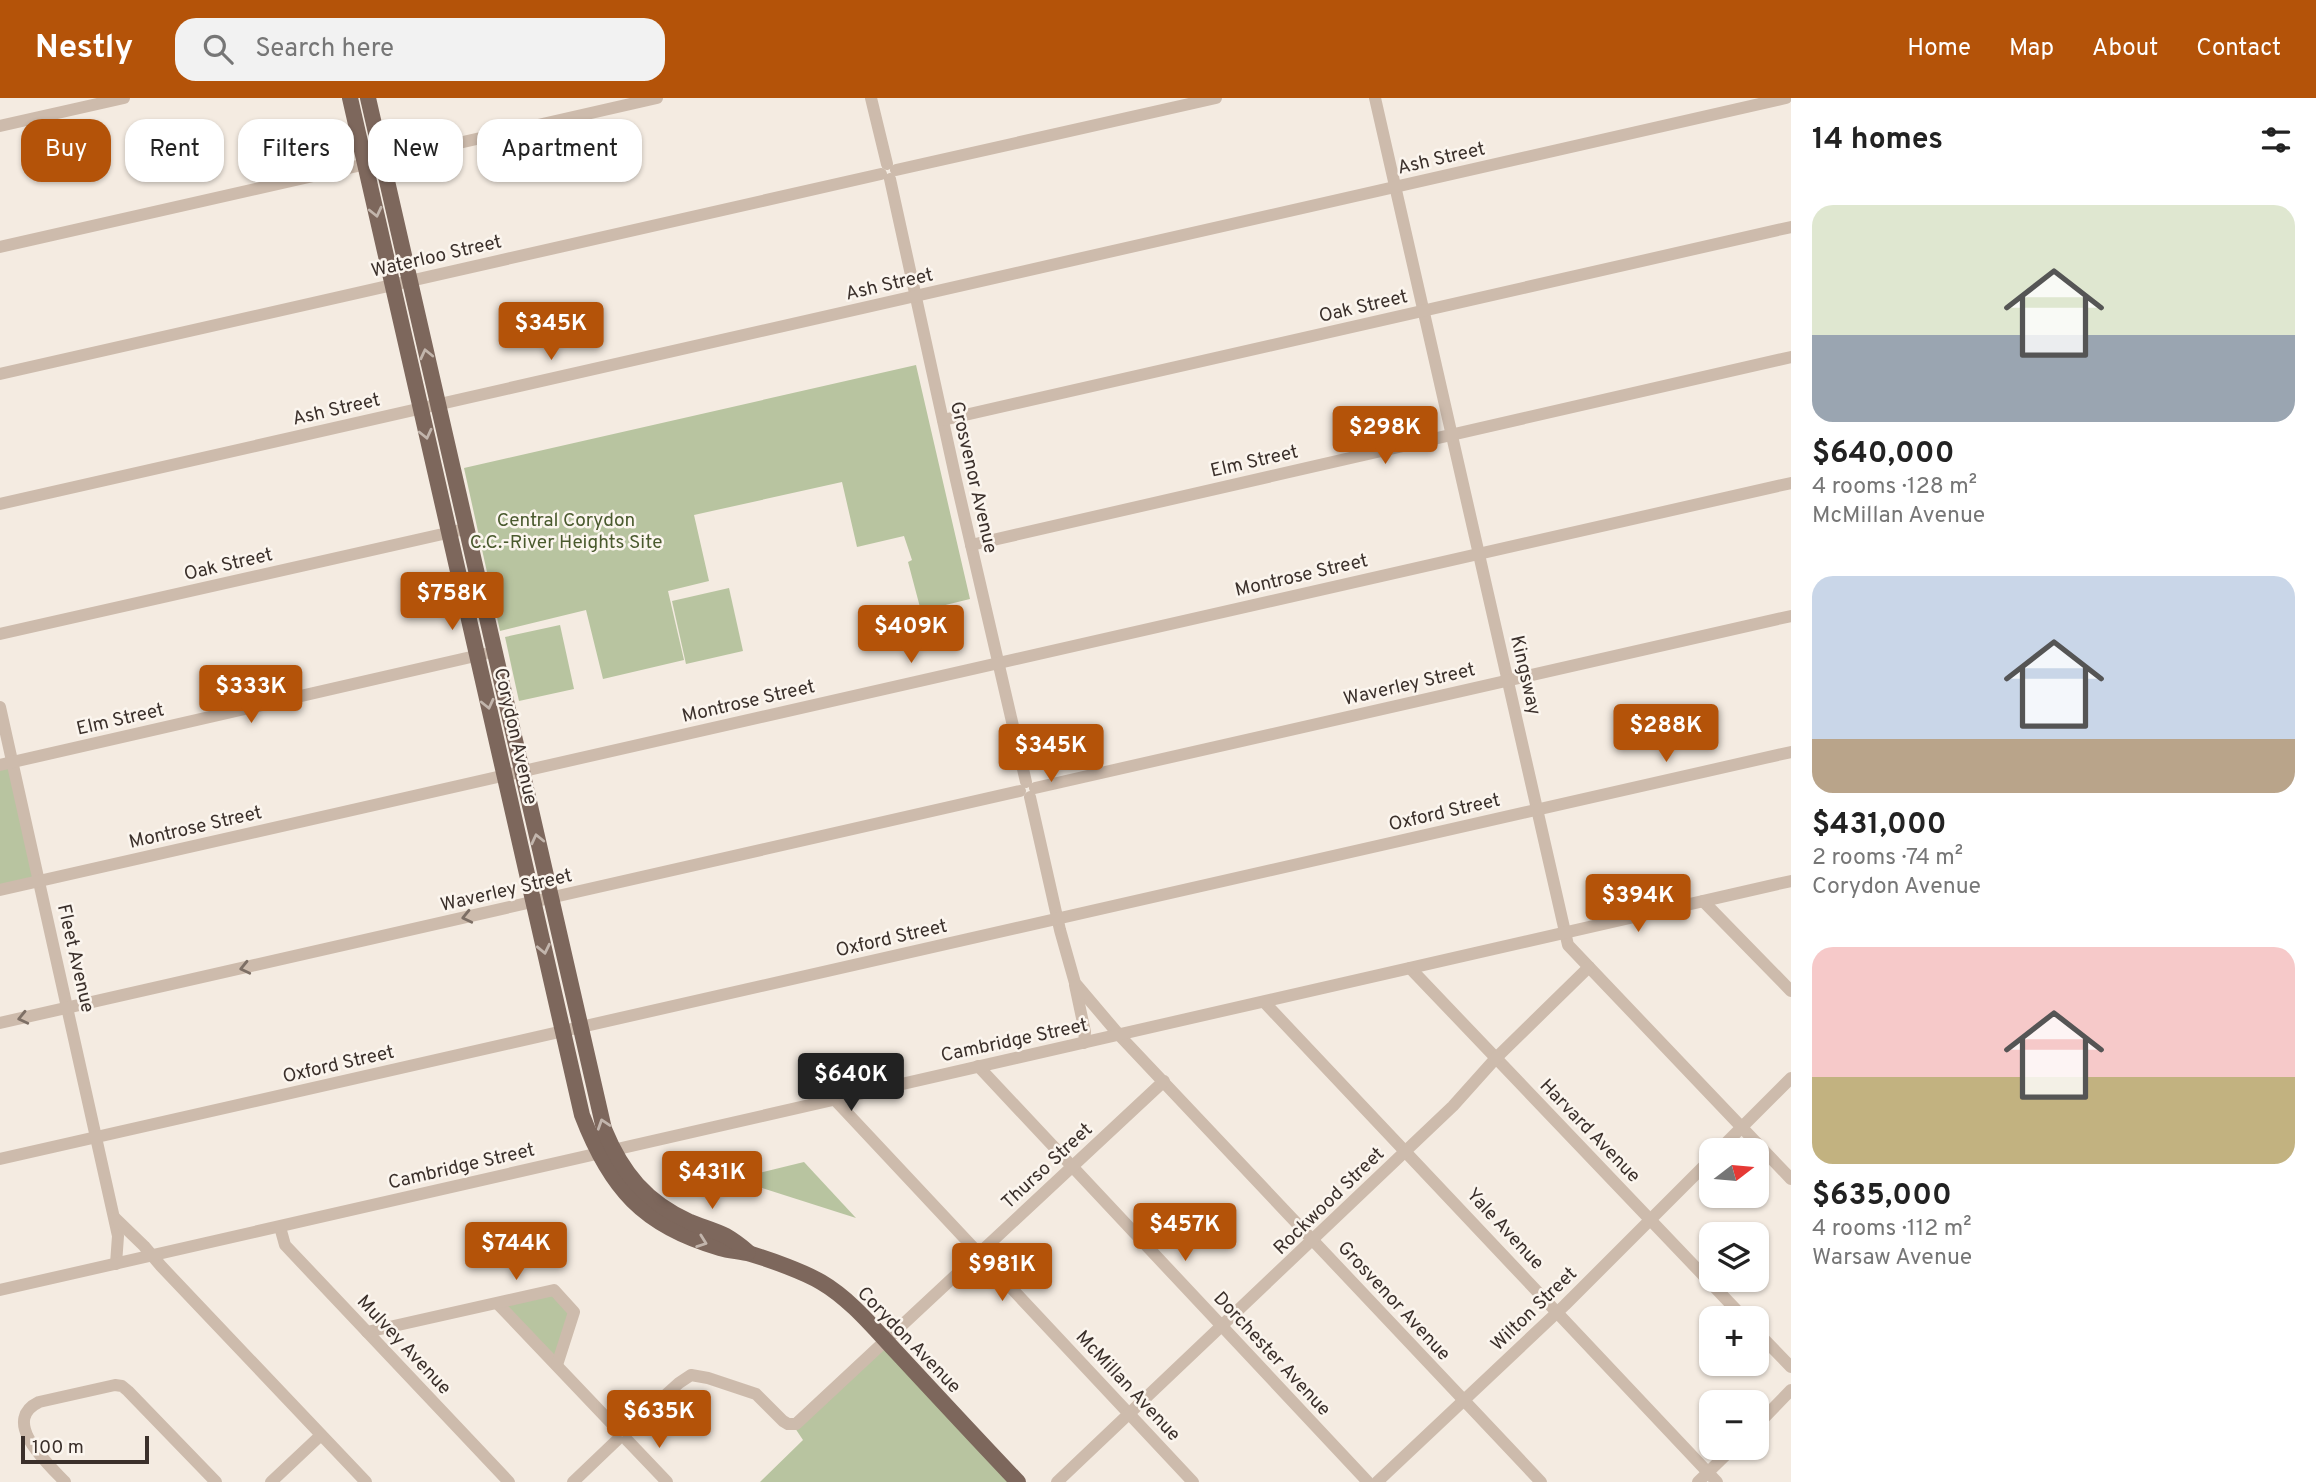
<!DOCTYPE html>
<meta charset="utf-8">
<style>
:root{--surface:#fff;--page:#f2f2f2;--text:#222;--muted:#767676;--accent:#b45309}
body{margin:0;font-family:Overpass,sans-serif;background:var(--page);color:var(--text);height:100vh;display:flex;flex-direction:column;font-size:26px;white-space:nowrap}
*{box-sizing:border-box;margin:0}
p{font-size:23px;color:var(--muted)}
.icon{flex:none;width:38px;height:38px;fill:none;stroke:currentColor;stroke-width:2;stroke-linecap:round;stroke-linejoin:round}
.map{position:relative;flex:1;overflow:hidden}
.details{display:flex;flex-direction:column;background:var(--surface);width:525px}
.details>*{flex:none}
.hud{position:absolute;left:21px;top:21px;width:665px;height:63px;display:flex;gap:14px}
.needle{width:46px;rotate:74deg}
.buttons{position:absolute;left:1699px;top:1040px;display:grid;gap:14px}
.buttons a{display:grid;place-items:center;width:70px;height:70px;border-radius:14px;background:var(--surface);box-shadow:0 2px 5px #0004;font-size:35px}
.scale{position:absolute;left:21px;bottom:18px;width:128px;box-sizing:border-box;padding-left:7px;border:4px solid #3b302b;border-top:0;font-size:19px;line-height:24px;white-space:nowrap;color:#3b302b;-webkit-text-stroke:5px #fbf5ee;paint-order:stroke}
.price{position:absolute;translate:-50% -60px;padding:0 16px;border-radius:7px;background:var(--accent);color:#fff;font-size:23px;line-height:46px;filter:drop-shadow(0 2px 4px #0008)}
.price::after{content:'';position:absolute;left:50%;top:42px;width:21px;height:16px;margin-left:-10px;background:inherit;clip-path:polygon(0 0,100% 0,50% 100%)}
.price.current{background:#222;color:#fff}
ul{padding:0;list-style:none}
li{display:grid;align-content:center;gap:14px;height:371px;padding:0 21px}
li span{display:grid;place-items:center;height:217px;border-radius:21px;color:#555}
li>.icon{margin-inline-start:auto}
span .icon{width:126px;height:126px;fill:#fffc;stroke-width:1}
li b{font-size:30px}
h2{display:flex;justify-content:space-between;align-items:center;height:84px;padding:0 21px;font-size:30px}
.tag{padding:0 24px;border-radius:21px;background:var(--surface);box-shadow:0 2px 5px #0004;font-size:24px;line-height:63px}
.tag.current{background:var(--accent);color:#fff}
header{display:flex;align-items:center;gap:42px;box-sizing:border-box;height:98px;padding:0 35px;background:var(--accent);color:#fff}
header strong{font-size:33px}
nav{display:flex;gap:38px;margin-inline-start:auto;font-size:24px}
.search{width:490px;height:63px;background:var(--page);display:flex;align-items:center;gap:18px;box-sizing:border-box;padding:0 24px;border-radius:21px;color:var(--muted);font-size:26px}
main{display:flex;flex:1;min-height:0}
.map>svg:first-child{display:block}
.green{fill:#b8c4a0}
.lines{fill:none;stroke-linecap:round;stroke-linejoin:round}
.minor{stroke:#cdbbac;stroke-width:12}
.major{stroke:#7d675c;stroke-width:16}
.oneway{stroke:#c2b5ac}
.oneway2{stroke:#7d6f65}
.labels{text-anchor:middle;stroke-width:5;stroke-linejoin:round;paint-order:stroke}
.street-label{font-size:19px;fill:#3b302b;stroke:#fbf5ee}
.park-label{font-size:19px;fill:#4a5a2e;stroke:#fbf5ee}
</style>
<header>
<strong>Nestly</strong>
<div class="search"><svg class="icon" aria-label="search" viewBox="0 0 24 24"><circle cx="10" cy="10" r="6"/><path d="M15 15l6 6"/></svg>Search here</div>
<nav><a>Home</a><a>Map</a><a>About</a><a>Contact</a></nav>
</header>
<main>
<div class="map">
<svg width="1791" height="1384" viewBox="0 0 1791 1384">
<rect width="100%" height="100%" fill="#f4ebe1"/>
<g class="green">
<path d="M 916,267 L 970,501 L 921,513 L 908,464 L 912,462 L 904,438 L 857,449 L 842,384 L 694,417 L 709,483 L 668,493 L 684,562 L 603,581 L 586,512 L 500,533 L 464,370 Z"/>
<path d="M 729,490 L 743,553 L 686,566 L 672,503 Z"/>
<path d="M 560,527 L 574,591 L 519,603 L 505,539 Z"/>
<path d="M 13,664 L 40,783 L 0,792 L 0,667 Z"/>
<path d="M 804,1064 L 856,1120 L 734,1081 Z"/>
<path d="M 555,1192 L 574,1214 L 557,1267 L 498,1206 Z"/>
<path d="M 886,1243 L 1018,1384 L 760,1384 L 803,1342 L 793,1327 Z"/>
</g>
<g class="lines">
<g class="minor">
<path d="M 871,0 L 887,66"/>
<path d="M 1375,0 L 1568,847 L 1791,1081"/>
<path d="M 0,28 L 124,0"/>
<path d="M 896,72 L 1216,0"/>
<path d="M 890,81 L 956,382 L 1026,684"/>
<path d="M 0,149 L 657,0"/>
<path d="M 0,276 L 881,76"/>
<path d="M 943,322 L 1791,129"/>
<path d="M 0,406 L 1786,0"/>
<path d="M 971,447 L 1791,259"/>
<path d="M 0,536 L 465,431"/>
<path d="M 0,609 L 118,1138 L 116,1166"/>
<path d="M 0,667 L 484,556"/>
<path d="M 1035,690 L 1791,518"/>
<path d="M 1030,699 L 1060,832 L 1075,885 L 1120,938 L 1541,1384"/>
<path d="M 0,792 L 1791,385"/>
<path d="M 1703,803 L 1791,893"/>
<path d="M 1410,870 L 1744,1220"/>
<path d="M 1075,887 L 1085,934 L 1084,945"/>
<path d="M 1264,904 L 1717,1384"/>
<path d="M 0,925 L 1020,693"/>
<path d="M 978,968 L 1368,1384"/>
<path d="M 835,1002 L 1193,1384"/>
<path d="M 1719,1052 L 1791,980"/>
<path d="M 0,1061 L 1791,654"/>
<path d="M 115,1120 L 144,1148 L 161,1168 L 366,1384"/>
<path d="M 280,1129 L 285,1147 L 509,1384"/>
<path d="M 0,1192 L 1791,783"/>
<path d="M 498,1206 L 617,1331"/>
<path d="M 367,1234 L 554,1192 L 574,1214 L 557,1267"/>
<path d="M 1757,1234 L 1791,1269"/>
<path d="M 1757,1327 L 1791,1292"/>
<path d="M 628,1331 L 679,1285 L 691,1277 L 708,1280 L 756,1296 L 783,1323 L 788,1326 L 796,1326 L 1164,983"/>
<path d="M 627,1342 L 667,1384"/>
<path d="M 65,1384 C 47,1365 0,1323 39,1304 L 115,1287 L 122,1288 L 128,1293 L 216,1384"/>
<path d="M 271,1384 L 321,1337"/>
<path d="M 573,1384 L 617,1342"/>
<path d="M 1057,1384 L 1453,1008 L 1496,960 L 1589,869"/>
<path d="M 1377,1384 L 1565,1207 L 1712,1060"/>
<path d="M 1698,1384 L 1734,1349"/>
</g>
<g class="major">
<path d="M 350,0 L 582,1017 C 610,1090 643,1128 720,1150 C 730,1153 741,1153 751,1156 C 771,1162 804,1174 821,1184 C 852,1202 877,1234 902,1260 C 940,1301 979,1343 1018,1384"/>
<path d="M 368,0 L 604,1031 C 622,1075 646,1104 690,1124 C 702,1129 714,1132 726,1138 C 733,1142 741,1148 748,1154"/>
</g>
</g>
<defs><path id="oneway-chevron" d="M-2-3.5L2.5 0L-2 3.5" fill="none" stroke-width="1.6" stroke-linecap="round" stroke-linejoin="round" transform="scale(1.75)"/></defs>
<g class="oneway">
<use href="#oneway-chevron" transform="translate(376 114) rotate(77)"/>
<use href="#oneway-chevron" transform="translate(426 256) rotate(-103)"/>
<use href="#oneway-chevron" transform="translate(426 336) rotate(77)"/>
<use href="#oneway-chevron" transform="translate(488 606) rotate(77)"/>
<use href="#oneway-chevron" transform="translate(537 741) rotate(-103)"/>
<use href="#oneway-chevron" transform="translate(544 851) rotate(78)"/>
<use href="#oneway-chevron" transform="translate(603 1026) rotate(-108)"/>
<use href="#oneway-chevron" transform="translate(702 1144) rotate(20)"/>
</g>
<g class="oneway2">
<use href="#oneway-chevron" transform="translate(467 819) rotate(167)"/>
<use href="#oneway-chevron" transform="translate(245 870) rotate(167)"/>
<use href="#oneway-chevron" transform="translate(23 920) rotate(167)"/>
</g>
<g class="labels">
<g class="street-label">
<text transform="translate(1441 59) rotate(-13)" y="7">Ash Street</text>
<text transform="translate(436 157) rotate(-13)" y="7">Waterloo Street</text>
<text transform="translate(889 185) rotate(-13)" y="7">Ash Street</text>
<text transform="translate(1363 207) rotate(-13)" y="7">Oak Street</text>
<text transform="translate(336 310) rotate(-13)" y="7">Ash Street</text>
<text transform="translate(1254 362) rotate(-13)" y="7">Elm Street</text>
<text transform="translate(975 379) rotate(77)" y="7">Grosvenor Avenue</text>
<text transform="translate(228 465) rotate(-13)" y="7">Oak Street</text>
<text transform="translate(1301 476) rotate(-13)" y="7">Montrose Street</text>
<text transform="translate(1527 577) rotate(77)" y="7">Kingsway</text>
<text transform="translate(1409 585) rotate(-13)" y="7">Waverley Street</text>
<text transform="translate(748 602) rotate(-13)" y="7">Montrose Street</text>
<text transform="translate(120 620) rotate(-13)" y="7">Elm Street</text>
<text transform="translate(517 638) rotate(77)" y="7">Corydon Avenue</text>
<text transform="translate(1444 713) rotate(-13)" y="7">Oxford Street</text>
<text transform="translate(195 728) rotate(-13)" y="7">Montrose Street</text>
<text transform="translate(506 791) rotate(-13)" y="7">Waverley Street</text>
<text transform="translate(891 839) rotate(-13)" y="7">Oxford Street</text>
<text transform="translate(77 860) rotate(77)" y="7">Fleet Avenue</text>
<text transform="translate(1014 941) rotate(-12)" y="7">Cambridge Street</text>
<text transform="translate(338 965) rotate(-13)" y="7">Oxford Street</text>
<text transform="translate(1591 1032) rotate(46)" y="7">Harvard Avenue</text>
<text transform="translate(461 1067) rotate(-13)" y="7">Cambridge Street</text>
<text transform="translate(1046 1067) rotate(-43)" y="7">Thurso Street</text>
<text transform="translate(1328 1102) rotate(-44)" y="7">Rockwood Street</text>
<text transform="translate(1506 1130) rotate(47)" y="7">Yale Avenue</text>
<text transform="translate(1395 1202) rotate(47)" y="7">Grosvenor Avenue</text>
<text transform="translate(1533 1210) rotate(-44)" y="7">Wilton Street</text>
<text transform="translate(910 1241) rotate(46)" y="7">Corydon Avenue</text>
<text transform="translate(405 1246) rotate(47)" y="7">Mulvey Avenue</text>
<text transform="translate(1273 1255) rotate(47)" y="7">Dorchester Avenue</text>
<text transform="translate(1129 1287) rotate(47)" y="7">McMillan Avenue</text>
</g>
<g class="park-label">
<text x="566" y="428">Central Corydon<tspan x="566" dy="22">C.C.-River Heights Site</tspan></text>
</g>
</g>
</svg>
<div class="buttons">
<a><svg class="needle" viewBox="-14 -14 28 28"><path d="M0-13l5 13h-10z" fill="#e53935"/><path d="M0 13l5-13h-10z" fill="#767676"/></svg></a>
<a><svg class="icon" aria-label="layers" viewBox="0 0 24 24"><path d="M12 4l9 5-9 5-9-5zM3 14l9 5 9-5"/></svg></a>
<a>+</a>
<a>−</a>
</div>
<div class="scale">100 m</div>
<b class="price" style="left:551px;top:264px">$345K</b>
<b class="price" style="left:1385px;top:368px">$298K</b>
<b class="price" style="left:452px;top:534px">$758K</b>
<b class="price" style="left:911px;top:567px">$409K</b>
<b class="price" style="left:251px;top:627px">$333K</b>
<b class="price" style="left:1666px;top:666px">$288K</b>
<b class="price" style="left:1051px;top:686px">$345K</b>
<b class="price" style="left:1638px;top:836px">$394K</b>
<b class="price current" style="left:851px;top:1015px">$640K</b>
<b class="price" style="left:712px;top:1113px">$431K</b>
<b class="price" style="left:1185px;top:1165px">$457K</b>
<b class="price" style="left:516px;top:1184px">$744K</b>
<b class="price" style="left:1002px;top:1205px">$981K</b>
<b class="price" style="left:659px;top:1352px">$635K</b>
<div class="hud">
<a class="tag current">Buy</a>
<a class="tag">Rent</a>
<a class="tag">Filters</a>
<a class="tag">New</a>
<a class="tag">Apartment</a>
</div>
</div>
<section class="details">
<h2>14 homes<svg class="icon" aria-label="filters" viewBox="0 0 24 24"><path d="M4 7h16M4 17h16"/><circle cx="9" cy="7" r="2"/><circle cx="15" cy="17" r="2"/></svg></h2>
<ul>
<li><span style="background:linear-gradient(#dfe7d0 60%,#9aa5b1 0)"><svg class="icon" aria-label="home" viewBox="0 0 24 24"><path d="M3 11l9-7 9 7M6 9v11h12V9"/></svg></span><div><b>$640,000</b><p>4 rooms · 128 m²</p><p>McMillan Avenue</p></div></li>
<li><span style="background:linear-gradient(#c9d6e8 75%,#b9a48a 0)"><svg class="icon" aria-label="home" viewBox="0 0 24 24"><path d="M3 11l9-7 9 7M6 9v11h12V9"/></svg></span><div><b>$431,000</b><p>2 rooms · 74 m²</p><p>Corydon Avenue</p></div></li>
<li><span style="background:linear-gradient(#f6c9c9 60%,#c2b280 0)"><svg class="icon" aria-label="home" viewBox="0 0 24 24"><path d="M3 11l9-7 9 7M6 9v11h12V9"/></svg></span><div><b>$635,000</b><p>4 rooms · 112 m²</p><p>Warsaw Avenue</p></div></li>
</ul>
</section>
</main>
